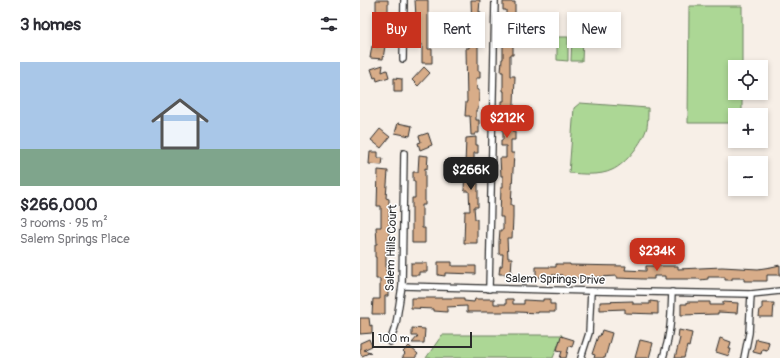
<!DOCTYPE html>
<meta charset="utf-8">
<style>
:root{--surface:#fff;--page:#f2f2f3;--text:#2b2b33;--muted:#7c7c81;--line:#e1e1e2;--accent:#c8321e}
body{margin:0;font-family:Pangolin,sans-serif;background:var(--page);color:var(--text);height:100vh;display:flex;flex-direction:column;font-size:15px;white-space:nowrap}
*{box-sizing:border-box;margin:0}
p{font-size:13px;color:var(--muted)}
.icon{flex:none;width:22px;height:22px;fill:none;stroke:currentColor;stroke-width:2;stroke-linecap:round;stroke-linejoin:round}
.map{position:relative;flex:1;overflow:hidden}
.panel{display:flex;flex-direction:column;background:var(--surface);width:360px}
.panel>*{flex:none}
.top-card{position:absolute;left:12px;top:12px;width:348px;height:36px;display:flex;gap:8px}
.tools{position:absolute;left:368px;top:60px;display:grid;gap:8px}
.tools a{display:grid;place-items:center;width:40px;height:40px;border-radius:0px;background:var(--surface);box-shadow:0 2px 6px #0003;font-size:20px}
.scale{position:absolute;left:12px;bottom:10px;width:100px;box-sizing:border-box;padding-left:4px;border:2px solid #2b2b2b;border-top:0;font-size:11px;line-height:14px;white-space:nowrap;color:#2b2b2b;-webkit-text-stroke:3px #fff;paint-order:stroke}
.price{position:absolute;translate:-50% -34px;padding:0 9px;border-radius:8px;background:var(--accent);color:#fff;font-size:13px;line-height:26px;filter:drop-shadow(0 1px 2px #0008)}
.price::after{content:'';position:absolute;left:50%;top:24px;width:12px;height:9px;margin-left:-6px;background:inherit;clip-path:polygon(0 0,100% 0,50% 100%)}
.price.current{background:#222;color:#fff}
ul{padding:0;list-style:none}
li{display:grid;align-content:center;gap:8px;height:212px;padding:0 20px}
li+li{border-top:1px solid var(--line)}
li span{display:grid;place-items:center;height:124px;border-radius:0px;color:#555}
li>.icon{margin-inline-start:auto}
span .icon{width:72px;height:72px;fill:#fffc;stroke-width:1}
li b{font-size:17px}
h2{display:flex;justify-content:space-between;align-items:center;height:48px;padding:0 20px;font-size:17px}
.pill{padding:0 14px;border-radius:0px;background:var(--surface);box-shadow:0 2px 6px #0003;font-size:14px;line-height:36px}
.pill.current{background:var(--accent);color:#fff}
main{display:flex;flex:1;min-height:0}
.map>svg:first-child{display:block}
.green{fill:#acd795;stroke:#6c8160}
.building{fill:#d8ad89;stroke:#2b2b2b}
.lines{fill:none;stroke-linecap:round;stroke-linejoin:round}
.minor-casing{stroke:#2b2b2b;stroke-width:8}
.minor{stroke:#fff;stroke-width:5.5}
.labels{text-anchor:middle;stroke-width:3;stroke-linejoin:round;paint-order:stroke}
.street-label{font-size:12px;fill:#2b2b2b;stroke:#fff}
</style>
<main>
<section class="panel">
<h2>3 homes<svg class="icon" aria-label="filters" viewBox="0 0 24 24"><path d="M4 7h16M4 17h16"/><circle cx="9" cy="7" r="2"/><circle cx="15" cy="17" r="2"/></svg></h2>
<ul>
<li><span style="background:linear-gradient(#a9c7e8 70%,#7fa58c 0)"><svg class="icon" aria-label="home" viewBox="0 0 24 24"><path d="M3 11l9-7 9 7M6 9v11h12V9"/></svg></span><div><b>$266,000</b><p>3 rooms · 95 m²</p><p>Salem Springs Place</p></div></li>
</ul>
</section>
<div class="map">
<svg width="420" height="358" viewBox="0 0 420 358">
<rect width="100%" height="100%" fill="#f7efe7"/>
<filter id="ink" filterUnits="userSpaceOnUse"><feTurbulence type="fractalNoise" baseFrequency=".025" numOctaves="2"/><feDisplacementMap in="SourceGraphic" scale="8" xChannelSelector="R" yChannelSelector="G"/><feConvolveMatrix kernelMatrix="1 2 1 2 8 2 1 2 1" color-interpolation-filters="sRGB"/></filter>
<g filter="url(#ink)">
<g class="green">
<path d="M 329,6 L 382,6 L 382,67 L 375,67 L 375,93 L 382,93 L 382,115 L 375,115 L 375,123 L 328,123 Z"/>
<path d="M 197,37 L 208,37 L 208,61 L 197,60 Z"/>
<path d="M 212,37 L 223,37 L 222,61 L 211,61 Z"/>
<path d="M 220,103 L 288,108 C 288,114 288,121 287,127 C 283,142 266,164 252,170 C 240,176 222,174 209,173 L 214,108 Z"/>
<path d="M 82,335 L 202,335 L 193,358 L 66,358 Z"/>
</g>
<g class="building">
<path d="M 16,0 L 28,0 L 28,39 L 26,39 L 23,59 L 10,58 L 12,46 L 18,47 L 16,21 Z"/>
<path d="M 55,0 L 68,0 L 68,49 L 72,49 L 72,63 L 62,63 L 62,44 L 54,44 L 54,36 L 57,36 Z"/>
<path d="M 111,0 L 120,0 L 119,12 L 121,12 L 120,43 L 118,43 L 118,71 L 120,71 L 120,78 L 116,78 L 117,90 L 119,90 L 119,98 L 118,110 L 116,110 L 116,120 L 119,120 L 119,133 L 115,133 L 115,135 L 111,135 L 110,116 L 105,116 L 106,102 L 107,102 L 106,48 L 109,48 L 109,29 L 112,29 Z"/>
<path d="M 143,2 L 155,2 L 155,36 L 153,35 L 153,55 L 150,55 L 150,76 L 155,76 L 153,132 L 155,132 L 155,140 L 151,140 L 151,153 L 154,153 L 151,205 L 153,205 L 153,218 L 152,238 L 147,238 L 148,258 L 152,258 L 151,274 L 139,274 L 140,266 L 142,266 L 143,254 L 139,254 L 139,242 L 140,230 L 143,230 L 143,217 L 140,217 L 141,187 L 143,187 L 143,176 L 141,176 L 140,158 L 146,158 L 146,146 L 141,146 L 141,140 L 143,140 L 143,128 L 141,128 L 142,119 L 144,119 L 144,108 L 142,108 L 142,101 L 144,101 L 144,91 L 143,91 L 143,72 L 141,72 L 142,59 L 143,59 L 143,28 L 147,28 L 147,18 L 146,18 L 146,10 L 143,10 Z"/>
<path d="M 23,65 L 22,72 L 27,70 L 29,77 L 17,81 L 16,77 L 14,78 L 11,69 Z"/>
<path d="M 64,67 L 70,73 L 58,86 L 52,80 Z"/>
<path d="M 34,78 L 42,79 L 42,92 L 34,92 Z"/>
<path d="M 38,123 L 52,126 L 50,136 L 35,133 Z"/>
<path d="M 20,129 L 30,137 L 21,148 L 11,140 Z"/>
<path d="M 68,133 L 72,145 L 60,150 L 58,143 L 61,142 L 59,136 Z"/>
<path d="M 116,137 L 116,145 L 118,145 L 118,153 L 114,153 L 114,164 L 118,164 L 118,171 L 116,171 L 116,183 L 118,183 L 118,207 L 114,207 L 115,219 L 117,219 L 117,243 L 104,243 L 105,211 L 110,211 L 109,191 L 104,191 L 106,138 Z"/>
<path d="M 10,152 L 18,152 L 18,158 L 23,158 L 22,165 L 9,164 Z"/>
<path d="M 59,155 L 68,156 L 67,169 L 65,168 L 65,205 L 62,205 L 62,228 L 65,228 L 65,243 L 52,243 L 52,198 L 55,198 L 55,181 L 53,181 L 53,172 L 58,172 Z"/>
<path d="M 18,170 L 28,171 L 26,198 L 29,199 L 29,239 L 28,251 L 26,251 L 26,271 L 28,271 L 28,296 L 25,296 L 25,314 L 12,314 L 13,299 L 20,299 L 20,279 L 16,279 L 16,257 L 15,257 L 15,244 L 17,244 L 16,227 L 21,227 L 21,206 L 17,206 Z"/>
<path d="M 78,262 L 92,262 L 92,266 L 116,266 L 116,274 L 85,273 L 85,276 L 78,275 Z"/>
<path d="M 51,263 L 67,263 L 67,272 L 59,272 L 59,275 L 51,275 Z"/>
<path d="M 196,264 L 210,264 L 210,265 L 266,266 L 265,270 L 286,271 L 286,266 L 318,266 L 318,269 L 362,267 L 398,269 L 411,267 L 420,265 L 420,275 L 407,275 L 407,281 L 384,281 L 384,278 L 372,278 L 372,280 L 365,280 L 365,277 L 348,277 L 348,279 L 340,280 L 340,279 L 305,279 L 305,276 L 294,276 L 294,279 L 283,279 L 257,278 L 257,276 L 219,278 L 202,277 L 202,275 L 191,275 L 191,277 L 176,277 L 176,267 L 196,267 Z"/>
<path d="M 51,298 L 104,298 L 104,301 L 114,302 L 115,299 L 134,299 L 134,304 L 146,304 L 146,299 L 153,299 L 153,304 L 164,304 L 164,300 L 183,301 L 183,299 L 190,299 L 190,304 L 195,304 L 195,312 L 178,312 L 178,313 L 158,312 L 107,312 L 107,306 L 87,307 L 87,312 L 74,311 L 74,309 L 51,308 Z"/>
<path d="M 273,301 L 273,304 L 290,304 L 290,301 L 298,302 L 298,314 L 265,313 L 265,309 L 240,310 L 240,302 Z"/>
<path d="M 327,302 L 350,302 L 350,305 L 363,305 L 363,302 L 378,303 L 377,313 L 358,312 L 358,314 L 321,315 L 321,304 L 327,304 Z"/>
<path d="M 402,303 L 414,303 L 413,317 L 399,317 L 400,309 L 402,309 Z"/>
<path d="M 0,318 L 9,318 L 10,326 L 12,325 L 12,333 L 0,334 Z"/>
<path d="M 52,328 L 65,329 L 64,343 L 52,343 L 58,336 L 52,336 Z"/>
<path d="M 242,330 L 252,333 L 245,358 L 234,358 L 235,355 L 232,354 L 238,336 L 240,336 Z"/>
<path d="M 319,330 L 332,333 L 329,347 L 327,346 L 324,358 L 315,358 L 320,338 L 318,337 Z"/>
<path d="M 201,336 L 214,340 L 212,347 L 209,346 L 206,358 L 200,358 L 202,351 L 197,350 Z"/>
<path d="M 360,338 L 371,342 L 369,349 L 371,349 L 369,356 L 356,352 Z"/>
<path d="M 9,339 L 12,346 L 3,350 L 11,352 L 2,356 L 0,352 L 0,343 Z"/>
<path d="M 396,339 L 409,342 L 407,350 L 402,349 L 401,354 L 393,352 Z"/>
<path d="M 280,340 L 293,343 L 289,358 L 275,358 Z"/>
<path d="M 49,346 L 58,354 L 55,358 L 42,358 L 45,354 L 43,352 Z"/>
</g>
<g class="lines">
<defs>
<g id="minor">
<path d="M 43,59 L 44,0"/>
<path d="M 42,286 L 231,291 L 391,294 L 420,291"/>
<path d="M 129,289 L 135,0"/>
<path d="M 30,342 L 36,324 L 42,286 L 44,153"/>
<path d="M 221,358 L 229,333 L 231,291"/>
<path d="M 303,358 C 311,334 311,317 312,292"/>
<path d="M 384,358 L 389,333 L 391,294"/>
</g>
</defs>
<use href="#minor" class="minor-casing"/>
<use href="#minor" class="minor"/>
</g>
</g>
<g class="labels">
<g class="street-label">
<text transform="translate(31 248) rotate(-88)" y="4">Salem Hills Court</text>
<text transform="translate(195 279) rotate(1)" y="4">Salem Springs Drive</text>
</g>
</g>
</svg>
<div class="tools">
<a><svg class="icon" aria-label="locate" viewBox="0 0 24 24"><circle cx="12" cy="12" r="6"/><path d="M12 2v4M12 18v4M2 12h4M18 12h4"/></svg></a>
<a>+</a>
<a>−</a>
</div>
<div class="scale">100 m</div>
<b class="price" style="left:147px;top:139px">$212K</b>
<b class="price current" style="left:111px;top:191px">$266K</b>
<b class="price" style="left:297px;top:272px">$234K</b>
<div class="top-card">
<a class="pill current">Buy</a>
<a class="pill">Rent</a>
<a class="pill">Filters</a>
<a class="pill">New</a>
</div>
</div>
</main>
